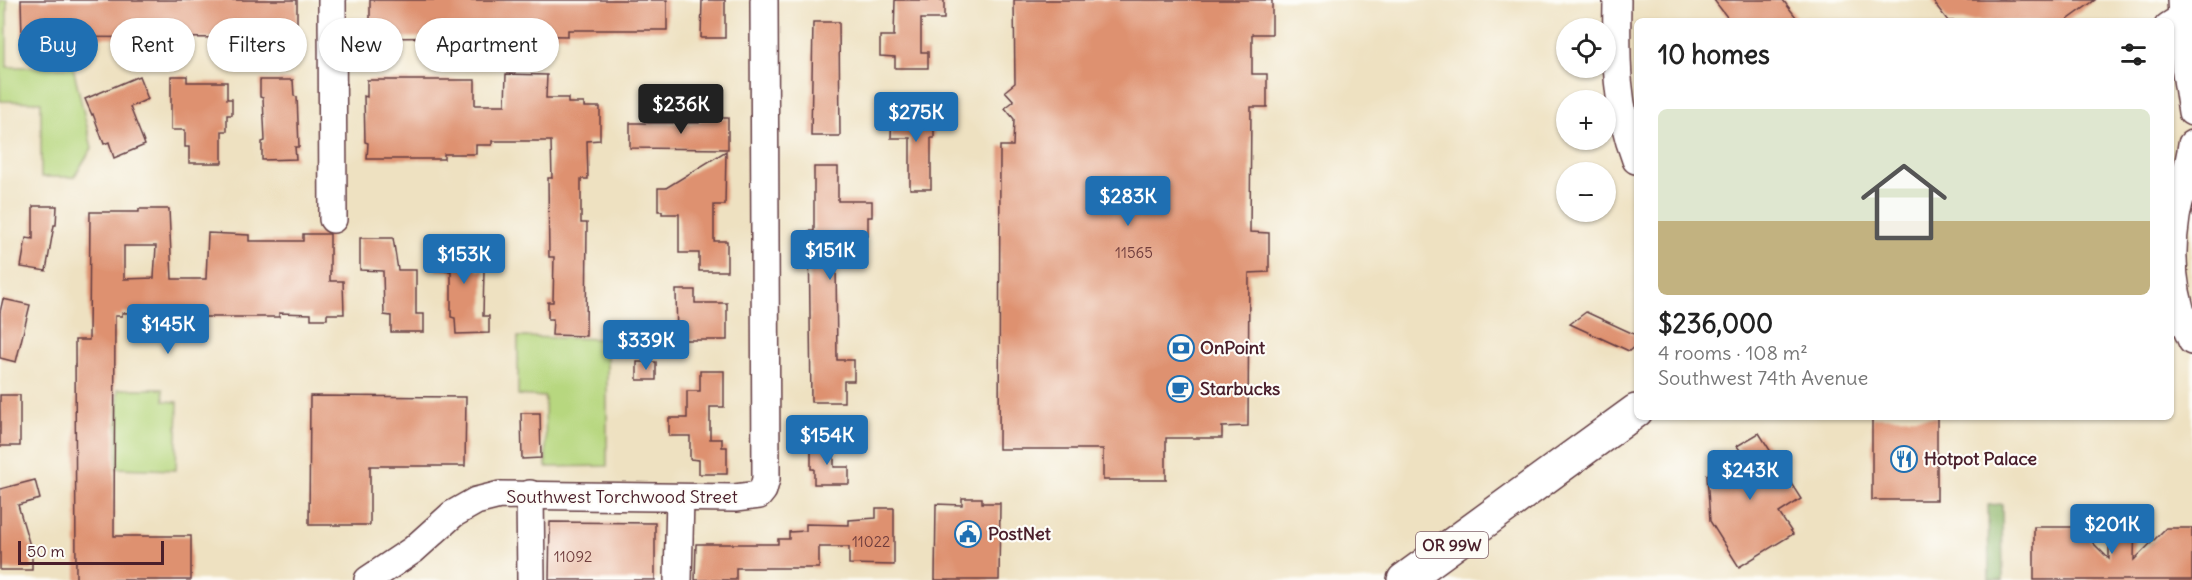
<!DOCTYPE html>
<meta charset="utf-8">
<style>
:root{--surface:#fff;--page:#f2f2f2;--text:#222;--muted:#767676;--line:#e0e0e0;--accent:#1f6fb2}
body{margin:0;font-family:Delius,sans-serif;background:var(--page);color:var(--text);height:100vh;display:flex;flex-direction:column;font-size:22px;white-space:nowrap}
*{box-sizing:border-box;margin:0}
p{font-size:20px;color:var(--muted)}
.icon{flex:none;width:33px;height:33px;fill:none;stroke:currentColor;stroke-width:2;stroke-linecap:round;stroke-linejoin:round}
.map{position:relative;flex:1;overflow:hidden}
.panel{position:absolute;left:1634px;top:18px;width:540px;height:402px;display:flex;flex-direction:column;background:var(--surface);border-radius:9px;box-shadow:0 2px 4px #0004}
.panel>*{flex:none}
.top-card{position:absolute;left:18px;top:18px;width:570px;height:54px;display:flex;gap:12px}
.controls{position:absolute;left:1556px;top:18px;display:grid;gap:12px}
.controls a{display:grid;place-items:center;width:60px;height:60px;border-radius:50%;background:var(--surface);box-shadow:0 2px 4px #0004;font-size:30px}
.scale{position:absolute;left:18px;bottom:15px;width:146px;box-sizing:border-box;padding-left:6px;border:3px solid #4a1f2b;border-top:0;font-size:16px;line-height:21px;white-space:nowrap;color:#4a1f2b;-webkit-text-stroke:4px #fdfcf7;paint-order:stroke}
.price{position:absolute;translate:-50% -51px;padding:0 14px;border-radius:6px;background:var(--accent);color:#fff;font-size:20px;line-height:39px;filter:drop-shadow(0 2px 3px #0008)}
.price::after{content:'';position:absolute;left:50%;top:36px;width:18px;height:14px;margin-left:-9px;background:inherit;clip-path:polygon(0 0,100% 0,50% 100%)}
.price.selected{background:#222;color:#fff}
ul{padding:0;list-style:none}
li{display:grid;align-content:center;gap:12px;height:318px;padding:0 24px}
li+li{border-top:2px solid var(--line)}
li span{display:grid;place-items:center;height:186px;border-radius:9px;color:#555}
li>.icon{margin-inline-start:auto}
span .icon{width:108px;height:108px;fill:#fffc;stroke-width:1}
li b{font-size:26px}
h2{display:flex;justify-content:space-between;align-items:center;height:72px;padding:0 24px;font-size:26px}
.chip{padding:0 21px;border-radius:27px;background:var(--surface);box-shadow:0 2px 4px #0004;font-size:21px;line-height:54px}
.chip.selected{background:var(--accent);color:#fff}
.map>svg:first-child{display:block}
.green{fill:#b7d77f;stroke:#807b55;stroke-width:1.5}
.forest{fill:#91b86e;stroke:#6e6c4c;stroke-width:1.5}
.building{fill:#de9170;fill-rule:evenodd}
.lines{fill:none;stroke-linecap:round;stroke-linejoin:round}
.minor-casing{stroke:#633c42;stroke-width:30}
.highway-casing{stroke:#633c42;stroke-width:36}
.minor{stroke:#fff;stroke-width:27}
.highway{stroke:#fff;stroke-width:33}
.labels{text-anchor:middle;stroke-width:4.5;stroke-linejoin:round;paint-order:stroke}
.number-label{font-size:15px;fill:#6f3c3c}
.shield{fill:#fdfcf7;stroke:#806168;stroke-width:1.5}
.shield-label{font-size:16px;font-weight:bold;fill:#4a1f2b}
.poi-label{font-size:18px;font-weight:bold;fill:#4a1f2b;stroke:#fdfcf7;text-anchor:start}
.street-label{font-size:18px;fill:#4a1f2b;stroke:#fdfcf7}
</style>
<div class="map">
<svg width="2192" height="580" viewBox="0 0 2192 580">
<rect width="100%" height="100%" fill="#fdfcf7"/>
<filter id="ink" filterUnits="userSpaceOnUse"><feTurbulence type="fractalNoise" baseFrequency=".0167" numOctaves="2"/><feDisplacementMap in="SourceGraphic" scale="12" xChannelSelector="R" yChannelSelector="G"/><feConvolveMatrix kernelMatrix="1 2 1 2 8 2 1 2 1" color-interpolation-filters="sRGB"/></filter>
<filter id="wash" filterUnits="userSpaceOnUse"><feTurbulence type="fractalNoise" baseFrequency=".008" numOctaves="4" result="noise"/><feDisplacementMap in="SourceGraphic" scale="24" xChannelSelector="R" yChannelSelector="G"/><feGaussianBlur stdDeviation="1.35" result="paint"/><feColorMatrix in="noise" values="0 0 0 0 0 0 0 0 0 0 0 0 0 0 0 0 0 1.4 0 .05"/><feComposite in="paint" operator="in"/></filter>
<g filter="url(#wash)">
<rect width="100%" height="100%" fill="#eee1c1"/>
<g class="green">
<path d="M 0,0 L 7,0 L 7,67 L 73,67 L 92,148 L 74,177 L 41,177 L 41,102 L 0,101 Z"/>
<path d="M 518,337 L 607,339 L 607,466 L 546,467 L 545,397 L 518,395 Z"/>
<path d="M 118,389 L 163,389 L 164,401 L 178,402 L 176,470 L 117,468 Z"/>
</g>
<path class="forest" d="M 2002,504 L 2003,580 L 1989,580 L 1988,505 Z"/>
<g id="blocks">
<g class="building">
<path d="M 21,0 L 297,0 L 297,38 L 22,37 Z"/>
<path d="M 370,0 L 667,0 L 667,30 L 568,30 L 568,36 L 500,35 L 500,37 L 370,38 Z"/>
<path d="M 702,0 L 725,0 L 725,38 L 701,38 Z"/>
<path d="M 895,0 L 944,0 L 944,19 L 921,19 L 921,52 L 928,52 L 928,68 L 895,68 L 895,57 L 880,56 L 880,36 L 894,36 Z"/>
<path d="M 1014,0 L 1272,0 L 1272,34 L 1252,34 L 1252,74 L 1267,74 L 1267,107 L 1251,107 L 1250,232 L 1269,233 L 1269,272 L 1249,273 L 1248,426 L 1222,427 L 1222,438 L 1166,438 L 1166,480 L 1103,480 L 1103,449 L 999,449 L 1000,146 L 1013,146 L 1014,119 L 1005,108 L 1014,101 L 1005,91 L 1015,83 Z"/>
<path d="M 1714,0 L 1783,0 L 1799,21 L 1730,21 Z"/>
<path d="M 1932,0 L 2095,0 L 2066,21 L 1948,21 Z"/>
<path d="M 813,22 L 839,22 L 840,136 L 811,136 Z"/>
<path d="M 506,74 L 547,75 L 546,98 L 568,98 L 568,103 L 584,103 L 584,107 L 600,107 L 600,140 L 587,141 L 588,179 L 581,179 L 581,223 L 587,223 L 586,336 L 552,335 L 553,319 L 548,319 L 548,302 L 553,302 L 554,257 L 549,257 L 548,178 L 552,178 L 551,141 L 492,141 L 492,145 L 476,145 L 476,154 L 444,154 L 444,159 L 367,159 L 368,143 L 365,142 L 364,96 L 367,97 L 367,80 L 475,80 L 475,105 L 505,105 Z"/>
<path d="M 139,76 L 148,99 L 130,107 L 145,145 L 114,158 L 109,142 L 104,144 L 93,114 L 92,115 L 85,99 Z"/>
<path d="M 171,76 L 187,76 L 187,82 L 227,82 L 227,99 L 232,99 L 232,115 L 227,115 L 227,131 L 222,131 L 222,163 L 189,163 L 189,147 L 185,147 L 185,130 L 171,130 Z"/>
<path d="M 260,80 L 293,80 L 294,96 L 297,97 L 299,147 L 295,147 L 296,159 L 262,160 L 262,142 L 265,141 L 263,98 L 260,97 Z"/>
<path d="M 892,111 L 934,111 L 934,138 L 931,138 L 931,189 L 910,189 L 910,138 L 891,138 Z"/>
<path d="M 699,118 L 728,118 L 728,149 L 630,148 L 630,123 L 699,123 Z"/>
<path d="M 726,151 L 725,205 L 714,205 L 714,241 L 727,241 L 727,271 L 699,271 L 699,253 L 679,253 L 679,214 L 662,214 L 662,211 L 658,211 L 658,188 L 666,188 Z"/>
<path d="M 814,167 L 838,167 L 838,201 L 872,201 L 872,217 L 868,217 L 868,236 L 846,236 L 846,262 L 836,262 L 837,360 L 854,360 L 854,381 L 844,381 L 844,402 L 811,402 L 809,231 L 814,231 Z"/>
<path d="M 33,206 L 57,206 L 56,225 L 54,225 L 46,271 L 21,267 L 26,238 L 33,239 Z"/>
<path d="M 139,209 L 169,209 L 172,279 L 206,279 L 208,233 L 249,235 L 249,241 L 303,241 L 303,234 L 330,234 L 330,281 L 343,281 L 344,314 L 327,314 L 327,319 L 311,319 L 311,314 L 279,313 L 279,317 L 201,317 L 201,313 L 154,312 L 122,313 L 122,316 L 115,316 L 114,536 L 191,536 L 191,580 L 76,580 L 75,340 L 89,340 L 90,212 L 139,212 ZM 124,246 L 156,246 L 154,278 L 124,279 Z"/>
<path d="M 360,238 L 393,238 L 398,270 L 416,270 L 416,314 L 424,314 L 424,332 L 391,332 L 391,316 L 384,315 L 383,271 L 360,270 Z"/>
<path d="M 436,238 L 469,238 L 469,254 L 477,254 L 477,270 L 484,270 L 483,316 L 489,316 L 489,333 L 456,334 L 455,318 L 451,317 L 451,271 L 436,270 Z"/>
<path d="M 676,290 L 695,290 L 695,303 L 727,303 L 727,340 L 677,340 Z"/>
<path d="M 3,299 L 30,305 L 16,362 L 0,358 L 0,312 Z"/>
<path d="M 1586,312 L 1636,335 L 1636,345 L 1629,351 L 1570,324 Z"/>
<rect x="637" y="362" width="19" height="18"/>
<path d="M 700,371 L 724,371 L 724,407 L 710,407 L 710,439 L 722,439 L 722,447 L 727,447 L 727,474 L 699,474 L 699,460 L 690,459 L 690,436 L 669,436 L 669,418 L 687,418 L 687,391 L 700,391 Z"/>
<rect x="0" y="395" width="20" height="51"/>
<path d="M 310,396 L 466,397 L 465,466 L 370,466 L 370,525 L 309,525 Z"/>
<path d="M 521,413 L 540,413 L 541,458 L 522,459 Z"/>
<rect x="1872" y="417" width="65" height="83"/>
<path d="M 1759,433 L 1801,499 L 1779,513 L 1793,534 L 1739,567 L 1710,521 L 1707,475 L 1742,453 L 1737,446 Z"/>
<path d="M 811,444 L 834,444 L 834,467 L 849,467 L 849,484 L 814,484 L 814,469 L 811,469 Z"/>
<path d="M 35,480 L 40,499 L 18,505 L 30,546 L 32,546 L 32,570 L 0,570 L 0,489 Z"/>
<path d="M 962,498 L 982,498 L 982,503 L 1000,503 L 999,580 L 935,580 L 936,504 L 962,505 Z"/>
<path d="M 876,508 L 894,508 L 894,565 L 849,564 L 849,547 L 819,547 L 819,568 L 736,568 L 736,580 L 695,580 L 696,544 L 778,544 L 778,539 L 789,539 L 789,532 L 806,531 L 806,524 L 849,525 L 849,520 L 876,518 Z"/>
<path d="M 2109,519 L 2135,519 L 2134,560 L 2166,528 L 2192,528 L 2192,580 L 2034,580 L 2034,527 L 2077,527 L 2109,559 Z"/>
<path d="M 550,522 L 655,523 L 655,580 L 549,580 Z"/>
</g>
</g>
</g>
<g filter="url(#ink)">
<use href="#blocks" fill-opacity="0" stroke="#633c42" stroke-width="1.5"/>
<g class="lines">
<defs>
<g id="minor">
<path d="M 332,0 L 333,219"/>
<path d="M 1617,0 C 1616,58 1615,105 1636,160"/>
<path d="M 2181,0 L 2185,66 L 2192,112"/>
<path d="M 2192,144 C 2189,169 2180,192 2176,217 C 2169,260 2173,301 2192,341"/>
<path d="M 530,494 L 531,580"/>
<path d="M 368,580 L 413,550 L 453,514 L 476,501 L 500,495 L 735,498 L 759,495 L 763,490 L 766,479 L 764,0"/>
<path d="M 678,580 L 680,498"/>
</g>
<g id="highway">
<path d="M 2170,29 L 2192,15"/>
<path d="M 1404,580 L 1636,411"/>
</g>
</defs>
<use href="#minor" class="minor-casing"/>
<use href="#highway" class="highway-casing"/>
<use href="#minor" class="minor"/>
<use href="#highway" class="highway"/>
</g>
</g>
<defs>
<symbol id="bank-ring" viewBox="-11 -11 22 22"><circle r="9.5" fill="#fdfcf7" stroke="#1f6fb2" stroke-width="1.5"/><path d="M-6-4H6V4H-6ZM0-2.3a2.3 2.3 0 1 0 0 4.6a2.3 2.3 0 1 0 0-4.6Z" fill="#1f6fb2"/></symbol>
<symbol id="cafe-ring" viewBox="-11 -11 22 22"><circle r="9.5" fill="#fdfcf7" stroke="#1f6fb2" stroke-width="1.5"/><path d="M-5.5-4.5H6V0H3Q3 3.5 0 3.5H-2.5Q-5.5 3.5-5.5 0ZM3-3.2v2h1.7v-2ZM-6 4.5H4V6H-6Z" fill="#1f6fb2"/></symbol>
<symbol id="restaurant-ring" viewBox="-11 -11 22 22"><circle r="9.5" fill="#fdfcf7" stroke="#1f6fb2" stroke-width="1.5"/><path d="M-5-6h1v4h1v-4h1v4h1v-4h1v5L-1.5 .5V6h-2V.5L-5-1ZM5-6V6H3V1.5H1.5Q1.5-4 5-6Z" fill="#1f6fb2"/></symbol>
<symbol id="civic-ring" viewBox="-11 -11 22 22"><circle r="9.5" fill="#fdfcf7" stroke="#1f6fb2" stroke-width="1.5"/><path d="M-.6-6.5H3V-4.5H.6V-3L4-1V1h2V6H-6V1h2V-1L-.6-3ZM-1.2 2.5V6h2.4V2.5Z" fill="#1f6fb2"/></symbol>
</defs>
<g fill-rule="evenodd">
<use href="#bank-ring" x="1166" y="333" width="30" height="30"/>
<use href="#cafe-ring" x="1165" y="374" width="30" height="30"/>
<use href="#restaurant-ring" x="1889" y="444" width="30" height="30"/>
<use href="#civic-ring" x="953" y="519" width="30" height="30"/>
</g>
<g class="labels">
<g class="number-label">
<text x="1134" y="258">11565</text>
<text x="871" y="547">11022</text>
<text x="573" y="562">11092</text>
</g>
<rect class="shield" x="1416" y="532" width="72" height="26" rx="4.5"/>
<g class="shield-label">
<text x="1452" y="551">OR 99W</text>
</g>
<g class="poi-label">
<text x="1200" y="354">OnPoint</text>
<text x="1200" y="395">Starbucks</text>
<text x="1924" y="465">Hotpot Palace</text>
<text x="988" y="540">PostNet</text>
</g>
<g class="street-label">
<text x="622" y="503">Southwest Torchwood Street</text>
</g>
</g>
</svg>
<div class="controls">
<a><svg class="icon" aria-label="locate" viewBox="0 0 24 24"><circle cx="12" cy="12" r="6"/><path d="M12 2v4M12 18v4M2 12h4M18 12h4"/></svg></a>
<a>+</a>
<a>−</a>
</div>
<div class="scale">50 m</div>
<b class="price selected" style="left:681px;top:135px">$236K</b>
<b class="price" style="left:916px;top:143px">$275K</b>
<b class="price" style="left:1128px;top:227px">$283K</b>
<b class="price" style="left:830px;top:281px">$151K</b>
<b class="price" style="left:464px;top:285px">$153K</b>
<b class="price" style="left:168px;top:355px">$145K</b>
<b class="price" style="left:646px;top:371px">$339K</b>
<b class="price" style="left:827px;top:466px">$154K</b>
<b class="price" style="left:1750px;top:501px">$243K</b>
<b class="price" style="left:2112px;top:555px">$201K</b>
<div class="top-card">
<a class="chip selected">Buy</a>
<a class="chip">Rent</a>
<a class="chip">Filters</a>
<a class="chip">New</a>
<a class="chip">Apartment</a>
</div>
<section class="panel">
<h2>10 homes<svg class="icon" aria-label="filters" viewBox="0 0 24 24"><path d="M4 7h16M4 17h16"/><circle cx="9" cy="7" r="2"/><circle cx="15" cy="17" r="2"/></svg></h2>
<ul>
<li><span style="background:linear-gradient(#dfe7d0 60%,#c2b280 0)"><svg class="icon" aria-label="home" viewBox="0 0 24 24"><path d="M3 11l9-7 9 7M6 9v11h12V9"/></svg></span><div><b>$236,000</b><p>4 rooms · 108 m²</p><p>Southwest 74th Avenue</p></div></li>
</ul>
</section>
</div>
